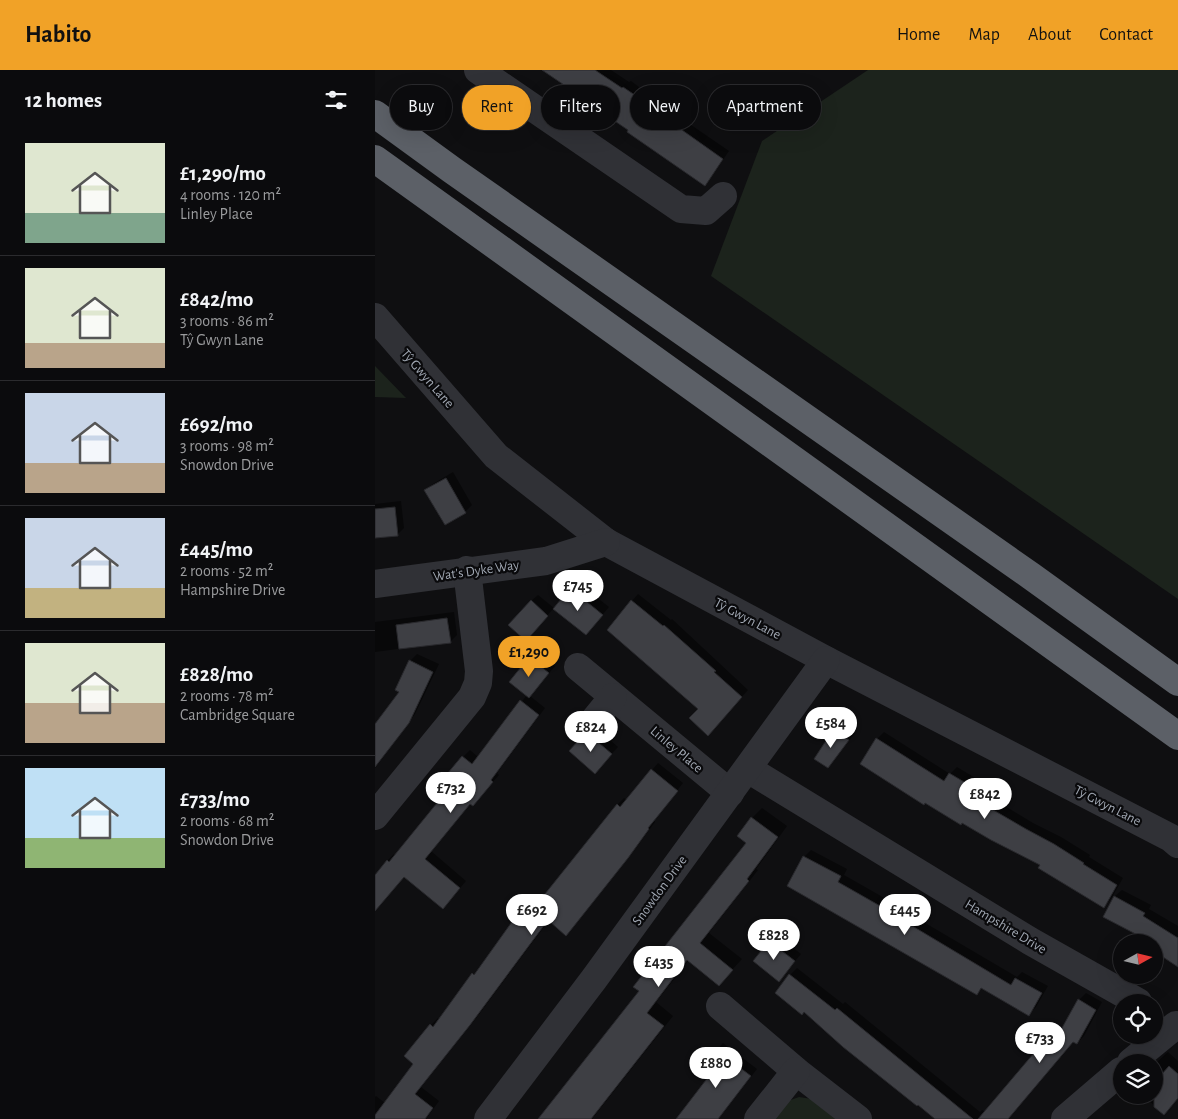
<!DOCTYPE html>
<meta charset="utf-8">
<style>
:root{--surface:#0b0b0d;--page:#19191b;--text:#f1f3f6;--muted:#9a9b9d;--line:#2b2b2e;--accent:#f1a227}
body{margin:0;font-family:"Alegreya Sans",sans-serif;background:var(--page);color:var(--text);height:100vh;display:flex;flex-direction:column;font-size:19px;white-space:nowrap}
*{box-sizing:border-box;margin:0}
p{font-size:16px;color:var(--muted)}
.icon{flex:none;width:28px;height:28px;fill:none;stroke:currentColor;stroke-width:2;stroke-linecap:round;stroke-linejoin:round}
.map{position:relative;flex:1;overflow:hidden}
.side{display:flex;flex-direction:column;background:var(--surface);width:375px}
.side>*{flex:none}
.top-card{position:absolute;left:15px;top:15px;width:475px;height:45px;display:flex;gap:10px}
.needle{width:32px;rotate:82deg}
.fabs{position:absolute;left:738px;top:864px;display:grid;gap:10px}
.fabs a{display:grid;place-items:center;width:50px;height:50px;border-radius:50%;background:var(--surface);box-shadow:0 5px 20px #0002,0 0 0 1px var(--line);font-size:25px}
.price{position:absolute;translate:-50% -42px;padding:0 11px;border-radius:18px;background:#fff;color:#222;font-size:16px;line-height:32px;filter:drop-shadow(0 1px 2px #0008)}
.price::after{content:'';position:absolute;left:50%;top:30px;width:15px;height:11px;margin-left:-8px;background:inherit;clip-path:polygon(0 0,100% 0,50% 100%)}
.price.active{background:var(--accent);color:#111}
ul{padding:0;list-style:none}
li{display:flex;align-items:center;gap:15px;height:125px;padding:0 25px}
li+li{border-top:1px solid var(--line)}
li span{display:grid;place-items:center;flex:none;width:140px;height:100px;border-radius:0px;color:#555}
li>.icon{margin-inline-start:auto}
span .icon{width:60px;height:60px;fill:#fffc;stroke-width:1}
li b{font-size:21px}
h2{display:flex;justify-content:space-between;align-items:center;height:60px;padding:0 25px;font-size:21px}
.chip{padding:0 18px;border-radius:22px;background:var(--surface);box-shadow:0 5px 20px #0002,0 0 0 1px var(--line);font-size:18px;line-height:45px}
.chip.active{background:var(--accent);color:#111}
header{display:flex;align-items:center;gap:30px;box-sizing:border-box;height:70px;padding:0 25px;background:var(--accent);color:#111}
header strong{font-size:24px}
nav{display:flex;gap:28px;margin-inline-start:auto;font-size:18px}
main{display:flex;flex:1;min-height:0}
.map>svg:first-child{display:block}
.green{fill:#1c231c}
.shadow{fill:#0007}
.building{fill:#3e3f44;stroke:#29292d}
.lines{fill:none;stroke-linecap:round;stroke-linejoin:round}
.minor{stroke:#303136;stroke-width:28}
.highway{stroke:#5c6067;stroke-width:28}
.labels{text-anchor:middle;stroke-width:4.5;stroke-linejoin:round;paint-order:stroke}
.street-label{font-size:14px;fill:#a0a7b2;stroke:#0a0a0c}
</style>
<header>
<strong>Habito</strong>
<nav><a>Home</a><a>Map</a><a>About</a><a>Contact</a></nav>
</header>
<main>
<section class="side">
<h2>12 homes<svg class="icon" aria-label="filters" viewBox="0 0 24 24"><path d="M4 7h16M4 17h16"/><circle cx="9" cy="7" r="2"/><circle cx="15" cy="17" r="2"/></svg></h2>
<ul>
<li><span style="background:linear-gradient(#dfe7d0 70%,#7fa58c 0)"><svg class="icon" aria-label="home" viewBox="0 0 24 24"><path d="M3 11l9-7 9 7M6 9v11h12V9"/></svg></span><div><b>£1,290/mo</b><p>4 rooms · 120 m²</p><p>Linley Place</p></div></li>
<li><span style="background:linear-gradient(#dfe7d0 75%,#b9a48a 0)"><svg class="icon" aria-label="home" viewBox="0 0 24 24"><path d="M3 11l9-7 9 7M6 9v11h12V9"/></svg></span><div><b>£842/mo</b><p>3 rooms · 86 m²</p><p>Tŷ Gwyn Lane</p></div></li>
<li><span style="background:linear-gradient(#c9d6e8 70%,#b9a48a 0)"><svg class="icon" aria-label="home" viewBox="0 0 24 24"><path d="M3 11l9-7 9 7M6 9v11h12V9"/></svg></span><div><b>£692/mo</b><p>3 rooms · 98 m²</p><p>Snowdon Drive</p></div></li>
<li><span style="background:linear-gradient(#c9d6e8 70%,#c2b280 0)"><svg class="icon" aria-label="home" viewBox="0 0 24 24"><path d="M3 11l9-7 9 7M6 9v11h12V9"/></svg></span><div><b>£445/mo</b><p>2 rooms · 52 m²</p><p>Hampshire Drive</p></div></li>
<li><span style="background:linear-gradient(#dfe7d0 60%,#b9a48a 0)"><svg class="icon" aria-label="home" viewBox="0 0 24 24"><path d="M3 11l9-7 9 7M6 9v11h12V9"/></svg></span><div><b>£828/mo</b><p>2 rooms · 78 m²</p><p>Cambridge Square</p></div></li>
<li><span style="background:linear-gradient(#bfe0f5 70%,#8fb573 0)"><svg class="icon" aria-label="home" viewBox="0 0 24 24"><path d="M3 11l9-7 9 7M6 9v11h12V9"/></svg></span><div><b>£733/mo</b><p>2 rooms · 68 m²</p><p>Snowdon Drive</p></div></li>
</ul>
</section>
<div class="map">
<svg width="803" height="1049" viewBox="0 0 803 1049">
<rect width="100%" height="100%" fill="#0f0f11"/>
<g class="green">
<path d="M 493,0 L 803,0 L 803,529 L 336,206 L 387,71 Z"/>
<path d="M 0,296 L 31,328 L 0,327 Z"/>
<path d="M 424,1027 L 437,1029 L 464,1049 L 397,1049 L 413,1031 Z"/>
</g>
<g class="shadow">
<path d="M 169,0 L 236,0 L 254,12 L 256,11 L 272,23 L 271,24 L 354,81 L 336,107 L 330,114 Z"/>
<path d="M 78,402 L 97,435 L 90,442 L 70,453 L 51,420 L 58,414 Z"/>
<path d="M 26,431 L 29,458 L 23,464 L 0,467 L 0,434 Z"/>
<path d="M 202,512 L 234,537 L 211,564 L 196,519 Z"/>
<path d="M 263,524 L 296,550 L 297,549 L 373,620 L 339,657 L 324,638 L 257,531 Z"/>
<path d="M 163,525 L 179,538 L 157,562 L 156,531 Z"/>
<path d="M 79,542 L 82,565 L 75,572 L 0,582 L 0,552 Z"/>
<path d="M 162,581 L 180,596 L 155,626 L 170,638 L 122,703 L 124,705 L 98,734 L 96,733 L 56,781 L 91,811 L 74,831 L 29,805 L 0,841 L 0,806 L 12,791 L 19,784 L 21,786 L 77,717 L 88,687 L 95,680 L 103,687 L 152,625 L 155,588 Z"/>
<path d="M 42,584 L 64,594 L 40,644 L 0,698 L 0,656 L 26,622 L 35,591 Z"/>
<path d="M 466,654 L 480,663 L 453,697 L 459,661 Z"/>
<path d="M 219,656 L 243,677 L 226,695 L 196,681 Z"/>
<path d="M 509,662 L 575,704 L 582,697 L 612,715 L 607,722 L 658,753 L 686,767 L 715,785 L 714,787 L 748,808 L 736,829 L 729,836 L 667,794 L 502,669 Z"/>
<path d="M 283,693 L 308,713 L 279,750 L 280,752 L 260,779 L 198,857 L 191,864 L 174,850 L 102,947 L 46,1017 L 64,1031 L 51,1049 L 0,1049 L 0,1027 L 1,1026 L 10,1033 L 40,993 L 56,955 L 63,948 L 65,950 L 140,850 L 146,843 L 153,848 L 242,735 L 249,728 L 252,730 Z"/>
<path d="M 387,738 L 412,756 L 381,799 L 383,800 L 334,863 L 367,889 L 344,914 L 314,890 L 281,932 L 298,946 L 217,1049 L 165,1049 L 265,921 L 372,773 L 363,766 L 377,748 Z"/>
<path d="M 436,780 L 472,799 L 469,805 L 541,846 L 540,847 L 642,907 L 647,902 L 673,916 L 661,937 L 654,944 L 607,918 L 602,923 L 429,787 Z"/>
<path d="M 747,820 L 776,835 L 774,839 L 803,856 L 803,895 L 779,880 L 779,872 L 770,872 L 772,869 L 730,846 L 740,826 Z"/>
<path d="M 402,865 L 426,884 L 404,910 L 395,872 Z"/>
<path d="M 422,898 L 468,934 L 470,932 L 605,1042 L 607,1040 L 611,1042 L 678,964 L 683,968 L 704,930 L 711,923 L 727,932 L 709,966 L 702,973 L 699,971 L 633,1049 L 561,1049 L 415,905 Z"/>
<path d="M 348,973 L 382,999 L 343,1049 L 302,1049 L 335,1005 L 326,998 Z"/>
<path d="M 793,982 L 803,991 L 803,1027 L 789,1043 L 769,1027 L 771,1025 L 779,1025 L 779,1015 L 788,1005 L 780,994 Z"/>
</g>
<g class="building">
<path d="M 167,0 L 220,0 L 247,18 L 248,17 L 267,30 L 266,31 L 348,89 L 330,116 L 252,62 L 253,60 L 225,41 L 223,43 L 190,19 L 192,17 Z"/>
<path d="M 71,408 L 91,443 L 70,455 L 49,420 Z"/>
<path d="M 20,437 L 23,466 L 0,468 L 0,439 Z"/>
<path d="M 195,518 L 228,545 L 211,565 L 178,539 Z"/>
<path d="M 156,530 L 173,546 L 151,571 L 133,555 Z"/>
<path d="M 256,530 L 288,556 L 289,555 L 341,601 L 339,602 L 367,627 L 333,666 L 314,648 L 323,639 L 232,560 Z"/>
<path d="M 72,548 L 76,573 L 24,579 L 21,555 Z"/>
<path d="M 154,587 L 174,603 L 154,628 L 134,612 Z"/>
<path d="M 34,590 L 58,602 L 34,653 L 0,697 L 0,654 L 24,622 L 20,620 Z"/>
<path d="M 145,630 L 164,645 L 116,710 L 118,712 L 98,736 L 95,734 L 50,789 L 85,818 L 68,839 L 29,807 L 0,841 L 0,805 L 12,790 L 14,792 L 75,717 L 67,710 L 87,686 L 97,694 Z"/>
<path d="M 458,660 L 474,670 L 453,698 L 439,689 Z"/>
<path d="M 211,662 L 237,684 L 220,704 L 194,681 Z"/>
<path d="M 501,668 L 569,711 L 574,703 L 606,722 L 601,730 L 651,759 L 679,774 L 709,793 L 708,794 L 742,815 L 729,838 L 663,798 L 665,795 L 616,770 L 587,753 L 586,755 L 550,733 L 549,735 L 485,694 Z"/>
<path d="M 276,699 L 303,721 L 273,758 L 274,759 L 253,788 L 191,866 L 173,850 L 95,955 L 40,1024 L 58,1038 L 50,1049 L 0,1049 L 0,1045 L 38,994 L 29,986 L 55,954 L 58,957 L 97,903 L 99,905 L 139,849 L 146,854 L 242,734 L 245,737 Z"/>
<path d="M 376,747 L 403,767 L 372,809 L 374,811 L 325,873 L 358,900 L 344,916 L 312,890 L 272,943 L 289,956 L 216,1049 L 163,1049 L 264,921 L 258,917 L 371,773 L 362,766 Z"/>
<path d="M 428,786 L 466,806 L 463,812 L 535,853 L 534,854 L 636,915 L 640,908 L 667,923 L 654,946 L 606,918 L 602,925 L 412,816 Z"/>
<path d="M 739,826 L 770,843 L 768,846 L 803,868 L 803,897 L 779,881 L 779,872 L 776,872 L 728,847 Z"/>
<path d="M 394,871 L 420,891 L 404,912 L 378,891 Z"/>
<path d="M 414,904 L 460,940 L 462,938 L 598,1049 L 560,1049 L 543,1035 L 542,1036 L 468,977 L 429,942 L 427,945 L 400,923 Z"/>
<path d="M 703,929 L 721,940 L 702,974 L 698,972 L 633,1049 L 603,1049 L 670,970 L 677,976 Z"/>
<path d="M 340,979 L 376,1006 L 343,1049 L 301,1049 L 334,1006 L 325,999 Z"/>
<path d="M 794,996 L 803,1004 L 803,1028 L 789,1045 L 779,1037 L 779,1013 Z"/>
</g>
<g class="lines">
<g class="minor">
<path d="M 103,0 L 306,139 L 331,141 L 348,126"/>
<path d="M 0,247 L 121,386 L 231,472 L 451,590 L 796,768 L 803,774"/>
<path d="M 0,514 L 171,491 L 231,472"/>
<path d="M 203,597 L 355,723"/>
<path d="M 220,649 L 238,627"/>
<path d="M 373,699 L 655,871 L 763,932"/>
<path d="M 0,746 L 97,627 L 103,613 L 104,601 L 92,500"/>
<path d="M 345,936 L 421,1001 L 483,1049"/>
<path d="M 756,992 L 801,955"/>
<path d="M 113,1049 L 219,909 L 451,590"/>
<path d="M 383,1049 L 421,1001"/>
<path d="M 690,1049 L 746,1001"/>
</g>
<g class="highway">
<path d="M 0,44 L 77,100 L 656,506 L 803,612"/>
<path d="M 0,89 L 803,666"/>
</g>
</g>
<g class="labels">
<g class="street-label">
<text transform="translate(53 308) rotate(49)" y="5">Tŷ Gwyn Lane</text>
<text transform="translate(101 500) rotate(-8)" y="5">Wat's Dyke Way</text>
<text transform="translate(373 548) rotate(28)" y="5">Tŷ Gwyn Lane</text>
<text transform="translate(302 679) rotate(40)" y="5">Linley Place</text>
<text transform="translate(733 735) rotate(27)" y="5">Tŷ Gwyn Lane</text>
<text transform="translate(284 820) rotate(-54)" y="5">Snowdon Drive</text>
<text transform="translate(631 856) rotate(31)" y="5">Hampshire Drive</text>
</g>
</g>
</svg>
<div class="fabs">
<a><svg class="needle" viewBox="-14 -14 28 28"><path d="M0-13l5 13h-10z" fill="#e53935"/><path d="M0 13l5-13h-10z" fill="#9a9b9d"/></svg></a>
<a><svg class="icon" aria-label="locate" viewBox="0 0 24 24"><circle cx="12" cy="12" r="6"/><path d="M12 2v4M12 18v4M2 12h4M18 12h4"/></svg></a>
<a><svg class="icon" aria-label="layers" viewBox="0 0 24 24"><path d="M12 4l9 5-9 5-9-5zM3 14l9 5 9-5"/></svg></a>
</div>
<b class="price" style="left:203px;top:542px">£745</b>
<b class="price active" style="left:154px;top:608px">£1,290</b>
<b class="price" style="left:456px;top:679px">£584</b>
<b class="price" style="left:216px;top:683px">£824</b>
<b class="price" style="left:76px;top:744px">£732</b>
<b class="price" style="left:610px;top:750px">£842</b>
<b class="price" style="left:157px;top:866px">£692</b>
<b class="price" style="left:530px;top:866px">£445</b>
<b class="price" style="left:399px;top:891px">£828</b>
<b class="price" style="left:284px;top:918px">£435</b>
<b class="price" style="left:665px;top:994px">£733</b>
<b class="price" style="left:341px;top:1019px">£880</b>
<div class="top-card">
<a class="chip">Buy</a>
<a class="chip active">Rent</a>
<a class="chip">Filters</a>
<a class="chip">New</a>
<a class="chip">Apartment</a>
</div>
</div>
</main>
